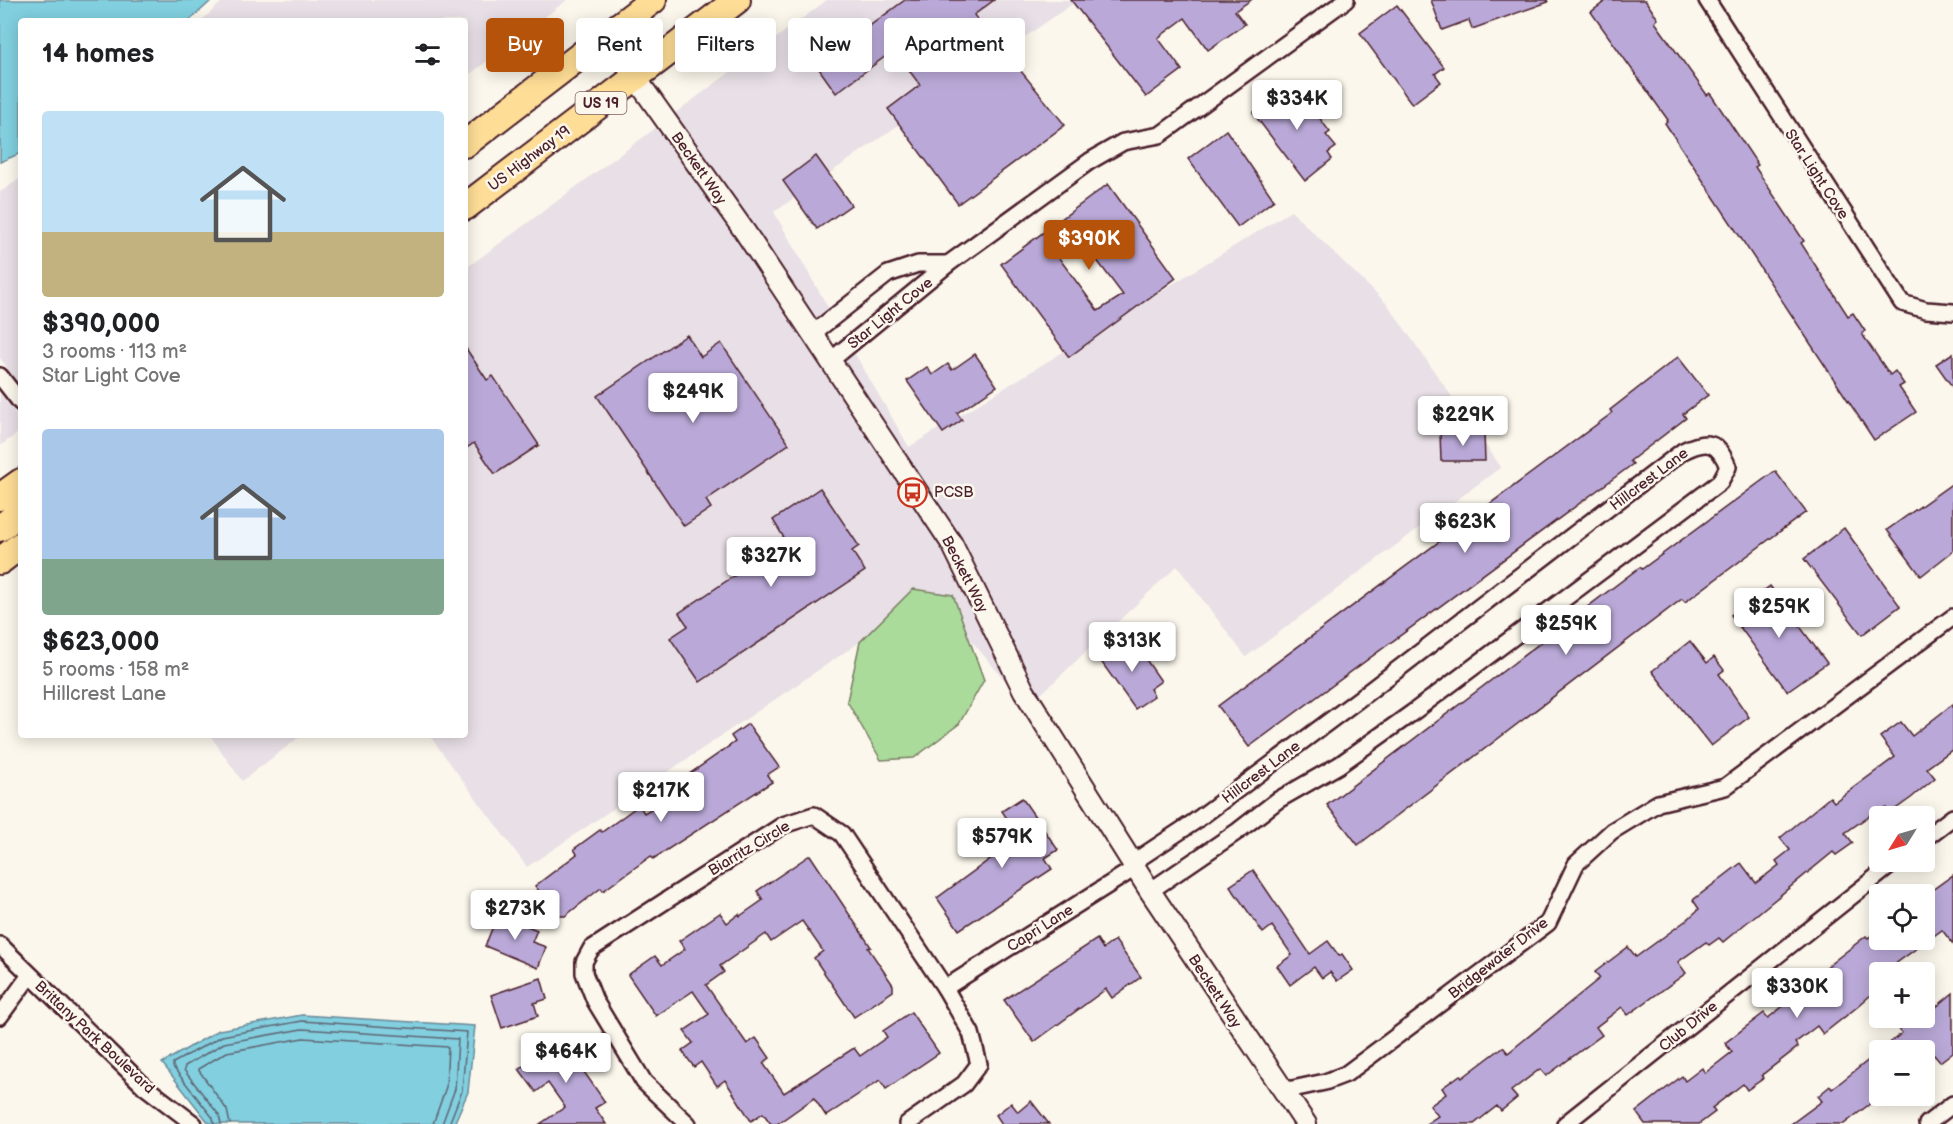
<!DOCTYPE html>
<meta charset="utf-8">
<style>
:root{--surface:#fff;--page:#f2f2f2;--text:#202124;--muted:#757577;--accent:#b45309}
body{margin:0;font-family:"Balsamiq Sans",sans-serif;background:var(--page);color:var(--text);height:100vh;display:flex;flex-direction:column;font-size:22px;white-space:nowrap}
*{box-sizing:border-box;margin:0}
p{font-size:20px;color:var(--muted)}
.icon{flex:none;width:33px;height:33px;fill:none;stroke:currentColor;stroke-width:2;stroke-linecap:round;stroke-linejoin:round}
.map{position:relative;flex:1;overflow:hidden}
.panel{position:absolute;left:18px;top:18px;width:450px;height:720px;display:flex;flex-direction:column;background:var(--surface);border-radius:6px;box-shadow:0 3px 15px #0003}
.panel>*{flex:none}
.banner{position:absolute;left:486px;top:18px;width:570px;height:54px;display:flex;gap:12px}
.needle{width:39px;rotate:233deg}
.buttons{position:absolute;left:1869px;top:806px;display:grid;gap:12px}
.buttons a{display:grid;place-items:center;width:66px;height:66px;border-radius:6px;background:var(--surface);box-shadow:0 3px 15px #0003;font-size:30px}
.price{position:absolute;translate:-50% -51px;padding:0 14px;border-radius:6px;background:#fff;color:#222;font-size:20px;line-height:39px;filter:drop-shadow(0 2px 3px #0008)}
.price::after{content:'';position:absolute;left:50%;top:36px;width:18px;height:14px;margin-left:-9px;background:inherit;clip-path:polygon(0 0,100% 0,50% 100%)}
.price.selected{background:var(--accent);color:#fff}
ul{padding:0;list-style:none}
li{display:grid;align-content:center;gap:12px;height:318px;padding:0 24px}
li span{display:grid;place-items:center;height:186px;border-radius:6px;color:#555}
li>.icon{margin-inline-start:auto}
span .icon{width:108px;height:108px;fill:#fffc;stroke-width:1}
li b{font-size:26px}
h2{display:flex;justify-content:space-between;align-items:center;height:72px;padding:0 24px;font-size:26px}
.tag{padding:0 21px;border-radius:6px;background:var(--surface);box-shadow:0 3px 15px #0003;font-size:21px;line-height:54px}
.tag.selected{background:var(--accent);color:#fff}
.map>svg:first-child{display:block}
.built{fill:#e8e0e6}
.green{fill:#aadb9b;stroke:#7a7d63;stroke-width:1.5}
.water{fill:#81cfdf;stroke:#6b8997;stroke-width:1.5}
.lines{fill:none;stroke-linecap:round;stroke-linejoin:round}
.shore{stroke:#606573;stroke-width:1.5}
.building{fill:#baa9d8;stroke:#4a1f2b;stroke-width:1.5;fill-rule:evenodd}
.street-casing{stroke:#4a1f2b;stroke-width:20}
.secondary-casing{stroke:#4a1f2b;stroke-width:24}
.highway-casing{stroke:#4a1f2b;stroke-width:30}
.street{stroke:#fbf7ec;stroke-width:15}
.secondary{stroke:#fbf7ec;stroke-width:20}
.highway{stroke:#fedd96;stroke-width:26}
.labels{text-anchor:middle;stroke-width:5;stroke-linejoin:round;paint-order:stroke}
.shield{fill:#fbf7ec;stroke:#7f6065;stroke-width:1.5}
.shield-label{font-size:14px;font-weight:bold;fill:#4a1f2b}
.street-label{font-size:15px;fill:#4a1f2b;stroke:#fbf7ec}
.poi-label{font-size:15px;fill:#4a1f2b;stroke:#fbf7ec;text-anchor:start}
</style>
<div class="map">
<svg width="1953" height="1124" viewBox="0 0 1953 1124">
<rect width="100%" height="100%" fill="#fbf7ec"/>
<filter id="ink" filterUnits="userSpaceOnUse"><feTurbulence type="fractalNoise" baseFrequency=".0167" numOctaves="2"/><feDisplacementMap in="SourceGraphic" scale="12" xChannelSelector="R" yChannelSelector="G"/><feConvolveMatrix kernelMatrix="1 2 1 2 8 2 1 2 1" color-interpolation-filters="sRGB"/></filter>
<g filter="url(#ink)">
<g class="built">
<path d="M 224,0 L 567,0 L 465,78 L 465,21 L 201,21 Z"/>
<path d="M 827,0 L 1078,0 L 774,212 L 829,309 L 815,319 L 674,114 Z"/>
<path d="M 657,127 L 736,239 L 943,550 L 1008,684 L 968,637 L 953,595 L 913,589 L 860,642 L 527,867 L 429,735 L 465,735 L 465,269 Z"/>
<path d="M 21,178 L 21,386 L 0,358 L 0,192 Z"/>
<path d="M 1291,211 L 1388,305 L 1501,467 L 1246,657 L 1177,566 L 1039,696 L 961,538 L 844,362 L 855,354 L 909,447 Z"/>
<path d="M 0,393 L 21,421 L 21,431 L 0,446 Z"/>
<path d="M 210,735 L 302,735 L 242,781 Z"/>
</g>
<path class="green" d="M 913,589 L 953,595 L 984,680 L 959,724 L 914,758 L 881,760 L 847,701 L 860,642 Z"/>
<g class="water">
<path d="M 0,0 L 212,0 L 189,21 L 21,21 L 21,153 L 0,162 Z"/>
<path d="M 302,1015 L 475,1026 L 468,1092 L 454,1124 L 213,1124 L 208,1122 L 162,1063 L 219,1030 Z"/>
</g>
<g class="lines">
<g class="shore">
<path d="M 214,1124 L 213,1118 L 173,1067 L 173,1063 L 222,1036 L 302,1021 L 467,1032 L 462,1091 L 449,1124"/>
<path d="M 221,1124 L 219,1115 L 184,1070 L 185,1066 L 224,1043 L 302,1029 L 458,1039 L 455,1089 L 442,1124"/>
<path d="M 230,1124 L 227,1110 L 198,1069 L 227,1052 L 303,1038 L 448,1047 L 446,1087 L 433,1124"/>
</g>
</g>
<g class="building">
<path d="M 905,0 L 994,0 L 974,15 L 1009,61 L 1014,57 L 1023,68 L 1020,70 L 1065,125 L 958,204 L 888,109 L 920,85 L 894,50 L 836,93 L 819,69 L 833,59 L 830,55 Z"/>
<path d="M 1071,0 L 1251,0 L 1235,11 L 1245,24 L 1208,50 L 1185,18 L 1158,38 L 1182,70 L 1146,97 Z"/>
<path d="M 1431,0 L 1547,0 L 1548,2 L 1472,29 L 1469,20 L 1442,30 Z"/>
<path d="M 1607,0 L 1645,0 L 1658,19 L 1655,22 L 1707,95 L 1710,93 L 1758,165 L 1755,167 L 1804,241 L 1801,243 L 1848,316 L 1853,313 L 1865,331 L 1862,334 L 1890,375 L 1895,371 L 1904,384 L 1899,387 L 1916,412 L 1874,440 L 1665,123 L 1668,120 L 1591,12 Z"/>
<path d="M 1397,5 L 1444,67 L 1435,74 L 1441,82 L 1412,104 L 1360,33 Z"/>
<path d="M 1289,85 L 1302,102 L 1308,98 L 1318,110 L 1315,112 L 1330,132 L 1326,135 L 1336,147 L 1328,153 L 1332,159 L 1305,181 L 1253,113 Z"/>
<path d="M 1226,130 L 1274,200 L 1238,227 L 1188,159 Z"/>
<path d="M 816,156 L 851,205 L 817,229 L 783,181 Z"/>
<path d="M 1108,184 L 1176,278 L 1069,357 L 1001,264 ZM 1078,235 L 1123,295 L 1098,311 L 1053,250 Z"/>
<path d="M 687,335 L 701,357 L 721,343 L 789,444 L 706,500 L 711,508 L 684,526 L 597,396 Z"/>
<path d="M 465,347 L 487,380 L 493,376 L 539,445 L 495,474 L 474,443 L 465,449 Z"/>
<path d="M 1953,353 L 1953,388 L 1936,364 Z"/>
<path d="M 975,354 L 997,386 L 957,413 L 962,420 L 943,433 L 907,381 L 927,367 L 932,375 L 948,364 L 952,370 Z"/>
<path d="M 1678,357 L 1708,395 L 1683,414 L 1686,418 L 1630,461 L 1633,464 L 1249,747 L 1218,706 L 1612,413 L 1610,410 Z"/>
<path d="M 1440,433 L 1484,433 L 1485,461 L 1441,461 Z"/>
<path d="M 1775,471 L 1806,512 L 1685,602 L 1682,599 L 1358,845 L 1327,805 L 1640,567 L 1642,569 Z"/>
<path d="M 1953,483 L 1953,551 L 1921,576 L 1887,530 Z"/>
<path d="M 820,488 L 859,546 L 852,551 L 865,571 L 700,682 L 670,638 L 688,626 L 679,613 L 786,541 L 773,520 Z"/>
<path d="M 1844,528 L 1900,606 L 1862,635 L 1804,559 Z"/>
<path d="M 1770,586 L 1827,663 L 1787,691 L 1731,615 Z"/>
<path d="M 1131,638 L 1161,681 L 1150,689 L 1154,696 L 1135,709 L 1100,660 Z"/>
<path d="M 1690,641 L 1707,663 L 1714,657 L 1724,670 L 1719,674 L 1749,717 L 1711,746 L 1652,671 Z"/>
<path d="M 1953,704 L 1953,749 L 1927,768 L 1935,778 L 1911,798 L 1890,813 L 1886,808 L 1875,816 L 1873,813 L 1845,833 L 1853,843 L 1836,855 L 1833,852 L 1723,942 L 1719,938 L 1709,945 L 1706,942 L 1678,962 L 1686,973 L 1628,1015 L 1622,1007 L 1596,1027 L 1602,1035 L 1546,1076 L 1540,1069 L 1511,1091 L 1517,1098 L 1501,1111 L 1497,1106 L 1474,1124 L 1426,1124 L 1438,1116 L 1430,1106 L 1446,1094 L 1442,1088 L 1460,1075 L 1462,1078 L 1503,1047 L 1508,1053 L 1600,978 L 1595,972 L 1628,947 L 1636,957 L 1688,919 L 1699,909 L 1693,900 L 1741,863 L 1756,883 L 1779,865 L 1776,861 L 1790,850 L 1780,838 L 1830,797 L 1834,802 L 1895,757 L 1880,737 L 1901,722 L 1912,736 Z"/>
<path d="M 748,724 L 779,767 L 767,775 L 772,782 L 653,859 L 651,856 L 603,891 L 601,888 L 565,916 L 559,916 L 535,886 L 577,854 L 574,849 L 600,830 L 602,832 L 639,805 L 644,813 L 694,784 L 688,775 L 735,742 L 731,736 Z"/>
<path d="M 1022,798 L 1058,850 L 1045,858 L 1052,869 L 959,930 L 937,898 L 1012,843 L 1001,826 L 1008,820 L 1002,811 Z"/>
<path d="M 810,855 L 871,947 L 868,948 L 893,985 L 893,991 L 854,1017 L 814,958 L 823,951 L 802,921 L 771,942 L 766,934 L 720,966 L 724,972 L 706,985 L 747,1044 L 756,1038 L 770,1058 L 763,1063 L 784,1093 L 854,1048 L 860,1056 L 887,1037 L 883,1031 L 911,1012 L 939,1053 L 886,1089 L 880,1080 L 826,1116 L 814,1098 L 777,1124 L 771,1124 L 763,1113 L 751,1121 L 725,1080 L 717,1086 L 701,1062 L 694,1067 L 682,1051 L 693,1043 L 684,1031 L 709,1014 L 693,991 L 656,1016 L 628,975 L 655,956 L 662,965 L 685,949 L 679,941 L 720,913 L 727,923 L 739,914 L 740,916 L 763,900 L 757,891 Z"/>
<path d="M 1253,870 L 1310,954 L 1328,941 L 1339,956 L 1342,954 L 1353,970 L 1337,981 L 1330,972 L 1322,978 L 1314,967 L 1290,985 L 1277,966 L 1292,955 L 1272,926 L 1263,933 L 1230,886 Z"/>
<path d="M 1953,875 L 1953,944 L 1942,930 L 1884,972 L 1880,972 L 1880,987 L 1856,1008 L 1823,1034 L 1817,1026 L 1795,1043 L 1798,1047 L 1762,1075 L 1764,1078 L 1747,1090 L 1743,1084 L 1712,1108 L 1715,1112 L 1699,1124 L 1645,1124 L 1636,1112 L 1682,1076 L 1685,1081 L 1702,1068 L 1705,1073 L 1732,1052 L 1725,1043 L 1764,1013 L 1768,1018 L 1795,997 L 1792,994 L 1866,936 L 1868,938 L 1880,929 L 1880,939 L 1924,939 L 1924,896 Z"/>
<path d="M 498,914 L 537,930 L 532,942 L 546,947 L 538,968 L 485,946 Z"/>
<path d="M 1097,939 L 1103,949 L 1115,940 L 1141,977 L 1112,998 L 1106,989 L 1034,1042 L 1004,1000 Z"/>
<path d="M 541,978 L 547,999 L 534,1003 L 538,1016 L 502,1028 L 491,995 Z"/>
<path d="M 1953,993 L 1953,1052 L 1940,1062 L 1934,1055 L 1924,1063 L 1924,1050 L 1881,1050 L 1902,1033 L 1895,1025 L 1906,1017 L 1924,1017 Z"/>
<path d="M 566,1036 L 587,1065 L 582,1069 L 605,1102 L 595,1108 L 606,1124 L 540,1124 L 565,1107 L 548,1083 L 536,1092 L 519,1069 Z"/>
<path d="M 1880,1051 L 1880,1096 L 1844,1124 L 1791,1124 L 1822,1101 L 1818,1096 L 1830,1086 L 1832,1089 Z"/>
<path d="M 1031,1101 L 1049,1124 L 1002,1124 L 996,1115 L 1011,1103 L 1018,1112 Z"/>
</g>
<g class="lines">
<defs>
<g id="street">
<path d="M 1707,0 L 1902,303 L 1926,310 L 1953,312"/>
<path d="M 812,334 L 888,274 L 918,264 L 948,264"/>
<path d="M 830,361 L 948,264 L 1090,161 L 1123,142 L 1160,135 L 1346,0"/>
<path d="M 0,376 L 21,403"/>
<path d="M 1924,839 L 1953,817"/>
<path d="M 1132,863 L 1194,822 L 1359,699 L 1683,451 C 1707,439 1718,441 1728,467 L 1720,482 L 1412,713 L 1339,765 L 1278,800 L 1238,831 L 1150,891"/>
<path d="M 0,945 L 144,1086 L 194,1124"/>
<path d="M 945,988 L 1135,868"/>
<path d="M 0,1016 L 30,975"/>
<path d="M 1283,1091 L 1325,1082 L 1346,1074 L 1548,923 L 1576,864 L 1612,831 L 1658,803 L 1725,787 L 1953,617"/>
<path d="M 688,1124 L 644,1082 L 595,1001 L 584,973 L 584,962 L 591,949 L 783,825 L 814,815 L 842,834 L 945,988 L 971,1033 L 979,1064 L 964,1084 L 907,1124"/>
<path d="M 1565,1124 L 1896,861"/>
<path d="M 1927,1124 L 1953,1104"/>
</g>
<path id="secondary" d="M 606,36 L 745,232 L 952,544 L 1024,691 L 1150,891 L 1306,1124"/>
<g id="highway">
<path d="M 465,144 L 653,0"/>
<path d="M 465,207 L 737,0"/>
<path d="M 0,497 L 21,482"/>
<path d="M 0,528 L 21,512"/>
<path d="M 0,561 L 21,545"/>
</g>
</defs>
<use href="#street" class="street-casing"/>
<use href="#secondary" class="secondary-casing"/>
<use href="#highway" class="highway-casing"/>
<use href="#street" class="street"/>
<use href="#secondary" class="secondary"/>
<use href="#highway" class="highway"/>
</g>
</g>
<defs>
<symbol id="bus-ring" viewBox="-11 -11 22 22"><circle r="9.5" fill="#fbf7ec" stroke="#c8321e" stroke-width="1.5"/><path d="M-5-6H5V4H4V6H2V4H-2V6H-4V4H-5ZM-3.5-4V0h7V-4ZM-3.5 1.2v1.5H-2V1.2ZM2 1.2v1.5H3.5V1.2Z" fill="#c8321e"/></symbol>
</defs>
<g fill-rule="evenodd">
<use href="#bus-ring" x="896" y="476" width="33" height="33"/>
</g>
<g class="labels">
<rect class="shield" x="575.5" y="92" width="51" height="22" rx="4.5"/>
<g class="shield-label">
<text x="601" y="108">US 19</text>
</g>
<g class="street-label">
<text transform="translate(529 158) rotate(-37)" y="5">US Highway 19</text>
<text transform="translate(699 168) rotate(55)" y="5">Beckett Way</text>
<text transform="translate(1817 174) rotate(57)" y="5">Star Light Cove</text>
<text transform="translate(890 313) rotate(-39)" y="5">Star Light Cove</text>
<text transform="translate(1649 479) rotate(-37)" y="5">Hillcrest Lane</text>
<text transform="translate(965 574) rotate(63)" y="5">Beckett Way</text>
<text transform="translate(1261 772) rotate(-37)" y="5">Hillcrest Lane</text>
<text transform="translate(749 848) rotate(-31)" y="5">Biarritz Circle</text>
<text transform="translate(1040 928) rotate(-32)" y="5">Capri Lane</text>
<text transform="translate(1498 958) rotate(-38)" y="5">Bridgewater Drive</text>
<text transform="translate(1215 991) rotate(57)" y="5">Beckett Way</text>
<text transform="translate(1688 1026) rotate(-39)" y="5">Club Drive</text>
<text transform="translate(95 1037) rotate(43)" y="5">Brittany Park Boulevard</text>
</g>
<g class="poi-label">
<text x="934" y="497">PCSB</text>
</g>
</g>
</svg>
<div class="buttons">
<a><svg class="needle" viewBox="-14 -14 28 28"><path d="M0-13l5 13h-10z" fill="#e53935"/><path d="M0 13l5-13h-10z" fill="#757577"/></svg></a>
<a><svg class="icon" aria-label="locate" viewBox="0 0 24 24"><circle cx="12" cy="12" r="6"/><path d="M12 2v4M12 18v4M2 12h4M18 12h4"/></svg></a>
<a>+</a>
<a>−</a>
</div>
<b class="price" style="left:1297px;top:131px">$334K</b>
<b class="price selected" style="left:1089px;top:271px">$390K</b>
<b class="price" style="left:693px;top:424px">$249K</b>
<b class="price" style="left:1463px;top:447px">$229K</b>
<b class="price" style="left:1465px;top:554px">$623K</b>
<b class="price" style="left:771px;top:588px">$327K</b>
<b class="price" style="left:1779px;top:639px">$259K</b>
<b class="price" style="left:1566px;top:656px">$259K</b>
<b class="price" style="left:1132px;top:673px">$313K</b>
<b class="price" style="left:661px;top:823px">$217K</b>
<b class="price" style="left:1002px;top:869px">$579K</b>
<b class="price" style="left:515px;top:941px">$273K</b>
<b class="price" style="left:1797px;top:1019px">$330K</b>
<b class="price" style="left:566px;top:1084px">$464K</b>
<div class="banner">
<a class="tag selected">Buy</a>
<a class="tag">Rent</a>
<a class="tag">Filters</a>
<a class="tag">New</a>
<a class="tag">Apartment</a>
</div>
<section class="panel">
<h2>14 homes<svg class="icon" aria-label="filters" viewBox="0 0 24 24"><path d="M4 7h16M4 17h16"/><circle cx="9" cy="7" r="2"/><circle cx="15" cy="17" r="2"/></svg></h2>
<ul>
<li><span style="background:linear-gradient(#bfe0f5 65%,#c2b280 0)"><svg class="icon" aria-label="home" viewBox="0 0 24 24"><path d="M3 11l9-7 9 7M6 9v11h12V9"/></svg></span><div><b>$390,000</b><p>3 rooms · 113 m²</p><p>Star Light Cove</p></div></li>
<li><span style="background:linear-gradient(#a9c7e8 70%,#7fa58c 0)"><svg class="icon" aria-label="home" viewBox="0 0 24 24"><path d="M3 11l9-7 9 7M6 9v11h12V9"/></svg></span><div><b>$623,000</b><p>5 rooms · 158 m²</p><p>Hillcrest Lane</p></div></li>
</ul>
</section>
</div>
